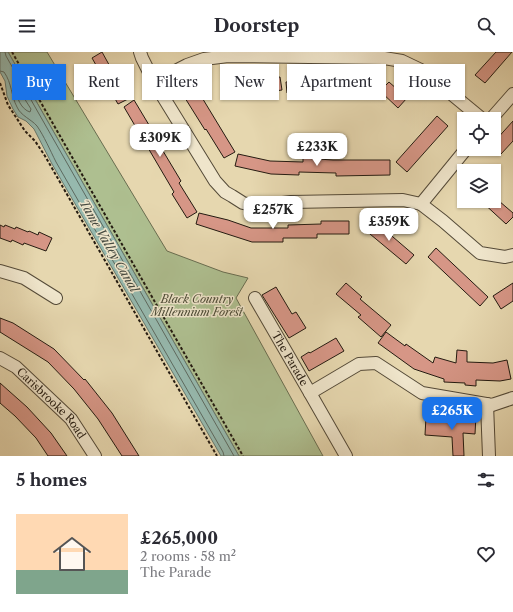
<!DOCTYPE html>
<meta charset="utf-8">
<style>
:root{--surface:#fff;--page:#f7f7f7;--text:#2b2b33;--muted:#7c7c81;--accent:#1a73e8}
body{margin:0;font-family:"Libre Caslon Text",serif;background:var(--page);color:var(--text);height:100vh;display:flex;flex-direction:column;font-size:15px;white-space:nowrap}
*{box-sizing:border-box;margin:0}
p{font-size:13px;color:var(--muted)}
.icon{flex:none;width:22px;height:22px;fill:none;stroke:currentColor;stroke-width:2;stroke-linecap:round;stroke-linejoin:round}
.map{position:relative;height:404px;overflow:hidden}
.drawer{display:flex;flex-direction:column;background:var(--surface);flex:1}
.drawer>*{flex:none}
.banner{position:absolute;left:12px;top:12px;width:489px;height:36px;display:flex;gap:8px}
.controls{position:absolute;left:457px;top:60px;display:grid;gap:8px}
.controls a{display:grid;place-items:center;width:44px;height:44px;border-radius:0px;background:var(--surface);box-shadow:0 1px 3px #0004;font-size:20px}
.price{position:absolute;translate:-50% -34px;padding:0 9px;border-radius:8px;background:#fff;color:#222;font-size:13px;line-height:26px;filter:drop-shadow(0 1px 2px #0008)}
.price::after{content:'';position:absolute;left:50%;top:24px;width:12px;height:9px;margin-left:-6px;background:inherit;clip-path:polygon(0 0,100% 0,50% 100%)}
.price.selected{background:var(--accent);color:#fff}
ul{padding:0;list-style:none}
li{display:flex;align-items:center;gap:12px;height:100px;padding:0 16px}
li span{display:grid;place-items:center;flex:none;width:112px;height:80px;border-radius:0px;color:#555}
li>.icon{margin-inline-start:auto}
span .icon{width:48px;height:48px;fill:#fffc;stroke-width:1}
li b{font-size:17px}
h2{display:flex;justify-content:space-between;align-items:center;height:48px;padding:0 16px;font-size:17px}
.chip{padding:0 14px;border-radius:0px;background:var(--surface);box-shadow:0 1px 3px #0004;font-size:14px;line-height:36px}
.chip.selected{background:var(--accent);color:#fff}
header{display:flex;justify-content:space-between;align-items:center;height:52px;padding:0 16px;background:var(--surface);font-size:18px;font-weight:700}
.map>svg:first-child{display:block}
.green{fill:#aebf90;stroke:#696d50}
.water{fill:#96b9ae;stroke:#687a6f}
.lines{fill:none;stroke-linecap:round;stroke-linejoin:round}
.shore{stroke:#5d6a60;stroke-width:1}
.building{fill:#d69686;stroke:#241b11}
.street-casing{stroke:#544a38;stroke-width:14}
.path{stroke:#241b11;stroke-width:2;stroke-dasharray:3 2;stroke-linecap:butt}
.street{stroke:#efe5cb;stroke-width:12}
.labels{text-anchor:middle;stroke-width:3;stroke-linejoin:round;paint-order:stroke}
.park-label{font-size:11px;font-style:italic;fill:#4d4c37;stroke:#efe5cb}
.street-label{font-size:11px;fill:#241b11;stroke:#efe5cb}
.water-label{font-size:12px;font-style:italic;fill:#464a40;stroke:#efe5cb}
</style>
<header><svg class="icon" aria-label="menu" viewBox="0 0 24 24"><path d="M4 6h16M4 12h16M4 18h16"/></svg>Doorstep<svg class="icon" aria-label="search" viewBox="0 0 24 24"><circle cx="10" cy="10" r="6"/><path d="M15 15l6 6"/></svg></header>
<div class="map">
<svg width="513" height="404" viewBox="0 0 513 404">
<rect width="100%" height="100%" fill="#e6d7af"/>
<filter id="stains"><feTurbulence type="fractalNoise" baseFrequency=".005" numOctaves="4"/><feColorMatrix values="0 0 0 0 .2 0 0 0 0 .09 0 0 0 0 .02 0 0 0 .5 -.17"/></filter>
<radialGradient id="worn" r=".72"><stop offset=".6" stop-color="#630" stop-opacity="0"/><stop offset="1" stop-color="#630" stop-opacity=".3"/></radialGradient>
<path class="green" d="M 8,0 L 47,0 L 167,199 L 223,220 L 248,226 L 236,246 L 323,404 L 239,404 Z"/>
<path class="water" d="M 0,0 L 8,0 L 239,404 L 221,404 L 52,112 L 34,77 L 26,69 L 18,65 L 13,57 L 7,44 L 5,29 L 0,20 Z"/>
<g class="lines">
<g class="shore">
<path d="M 5,0 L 6,4 L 234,404"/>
<path d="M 0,19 L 4,20 C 12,31 11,44 17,55 C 21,64 31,67 37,74 C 44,84 50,98 56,110 L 223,400 L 224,404"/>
<path d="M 17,37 L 19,38 L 31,57 L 30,60 C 22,58 15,45 17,37 Z"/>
</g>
</g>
<g class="building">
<path d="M 102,0 L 128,47 L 118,52 L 92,6 Z"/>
<path d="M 496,0 L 512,0 L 485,31 L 475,23 Z"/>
<path d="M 223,23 L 248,24 L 248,29 L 280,25 L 282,38 L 255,42 L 255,39 L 223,37 Z"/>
<path d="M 375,25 L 376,38 L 347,39 L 347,40 L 320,43 L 319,30 L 351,26 Z"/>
<path d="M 312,27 L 313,39 L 287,41 L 286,30 Z"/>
<path d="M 389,30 L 407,46 L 398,56 L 380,39 Z"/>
<path d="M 198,39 L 235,100 L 224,106 L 206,77 L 205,78 L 185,46 Z"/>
<path d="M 134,48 L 149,73 L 148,74 L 181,129 L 179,131 L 197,160 L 187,166 L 172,142 L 174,140 L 124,55 Z"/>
<path d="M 437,64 L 448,74 L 407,120 L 396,110 Z"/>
<path d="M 513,69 L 513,89 L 501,102 L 494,95 L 494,90 Z"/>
<path d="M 238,102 L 270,109 L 303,110 L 303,106 L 333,108 L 390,108 L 390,123 L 336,124 L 336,121 L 299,120 L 299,123 L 271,122 L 235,114 Z"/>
<path d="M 481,149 L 499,149 L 513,161 L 513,165 L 506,172 Z"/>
<path d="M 199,161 L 228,168 L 251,176 L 288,176 L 288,173 L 321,172 L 321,169 L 349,169 L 349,182 L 317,182 L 317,186 L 283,186 L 283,190 L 252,190 L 196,172 Z"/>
<path d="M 372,167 L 414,203 L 406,212 L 364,177 Z"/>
<path d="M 0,173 L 4,175 L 5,173 L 15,177 L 16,175 L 28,180 L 29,179 L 38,183 L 39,180 L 52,186 L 46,199 L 24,191 L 23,193 L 12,188 L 11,190 L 0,186 Z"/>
<path d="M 436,196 L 488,245 L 480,254 L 428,205 Z"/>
<path d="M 346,231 L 362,245 L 360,247 L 391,273 L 381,285 L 358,265 L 361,263 L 336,242 Z"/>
<path d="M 513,231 L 513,249 L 501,257 L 493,244 Z"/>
<path d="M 276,235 L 292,262 L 296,260 L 306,276 L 289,286 L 262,243 Z"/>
<path d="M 0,266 L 13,271 L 54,297 L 84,328 L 85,327 L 112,361 L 139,404 L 122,404 L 98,367 L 74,337 L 48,310 L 0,280 Z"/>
<path d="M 386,280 L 405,294 L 406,292 L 433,311 L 435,305 L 456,311 L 457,298 L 467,299 L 467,310 L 493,311 L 507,308 L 511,327 L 500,329 L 476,328 L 476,334 L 465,333 L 465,331 L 444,330 L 444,327 L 414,317 L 378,291 Z"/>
<path d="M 336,286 L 344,299 L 309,319 L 301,305 L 309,300 L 310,301 Z"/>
<path d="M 0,331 L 27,355 L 51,381 L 67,404 L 48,404 L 36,386 L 15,364 L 0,351 Z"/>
<path d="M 467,362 L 476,363 L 475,382 L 463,381 L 464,404 L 453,404 L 452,385 L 425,383 L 426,365 L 466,369 Z"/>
</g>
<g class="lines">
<defs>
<g id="street">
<path d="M 140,0 L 142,6 L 154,30 L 215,129 L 225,140 L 232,144 L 243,151 L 257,154 L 291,150 L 403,148 L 421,152 L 443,169 L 480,201 L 505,205 L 513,203"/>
<path d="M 154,30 L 187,13 L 204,7 L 228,4 L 384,6 L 402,9 L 425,20 L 482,67"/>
<path d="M 491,67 L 513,42"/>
<path d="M 421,152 L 466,97"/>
<path d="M 0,219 L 24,226 L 56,246"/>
<path id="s1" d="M 255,246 L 310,341 L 359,312 L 376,311 L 422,341 L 492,353 L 513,346"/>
<path id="s2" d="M 0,306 L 16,315 L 71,367 L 95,404"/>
<path d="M 310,341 L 346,404"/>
<path d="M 487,352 L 489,404"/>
</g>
</defs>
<use href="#street" class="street-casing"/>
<g class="path">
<path d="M 12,0 L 243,404"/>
<path d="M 0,31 L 8,53 L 25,79 L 35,89 L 45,104 L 217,404"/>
</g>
<use href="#street" class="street"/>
</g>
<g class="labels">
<g class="park-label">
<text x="197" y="251">Black Country<tspan x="197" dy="13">Millennium Forest</tspan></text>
</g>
<g class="street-label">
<text dy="4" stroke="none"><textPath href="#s1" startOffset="70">The Parade</textPath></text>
<text dy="4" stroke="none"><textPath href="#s2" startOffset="69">Carisbrooke Road</textPath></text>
</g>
<g class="water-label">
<text transform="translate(109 194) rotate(60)" y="4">Tame Valley Canal</text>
</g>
</g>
<rect width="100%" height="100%" filter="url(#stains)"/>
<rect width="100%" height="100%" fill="url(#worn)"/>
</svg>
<div class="controls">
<a><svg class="icon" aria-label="locate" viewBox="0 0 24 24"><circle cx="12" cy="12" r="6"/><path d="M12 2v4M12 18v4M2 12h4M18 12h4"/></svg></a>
<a><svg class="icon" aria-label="layers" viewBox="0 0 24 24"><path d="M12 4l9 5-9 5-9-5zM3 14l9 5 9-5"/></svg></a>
</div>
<b class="price" style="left:160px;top:106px">£309K</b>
<b class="price" style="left:317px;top:115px">£233K</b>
<b class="price" style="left:273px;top:178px">£257K</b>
<b class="price" style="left:389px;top:190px">£359K</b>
<b class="price selected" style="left:452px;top:379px">£265K</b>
<div class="banner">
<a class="chip selected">Buy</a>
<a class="chip">Rent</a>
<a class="chip">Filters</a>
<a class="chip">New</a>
<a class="chip">Apartment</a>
<a class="chip">House</a>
</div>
</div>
<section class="drawer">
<h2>5 homes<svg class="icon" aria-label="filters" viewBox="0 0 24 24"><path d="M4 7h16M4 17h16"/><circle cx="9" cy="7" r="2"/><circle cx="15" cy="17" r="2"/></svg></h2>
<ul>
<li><span style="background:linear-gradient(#ffd9b3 70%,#7fa58c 0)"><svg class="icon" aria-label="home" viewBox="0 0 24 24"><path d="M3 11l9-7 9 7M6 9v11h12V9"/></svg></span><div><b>£265,000</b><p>2 rooms · 58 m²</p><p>The Parade</p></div><svg class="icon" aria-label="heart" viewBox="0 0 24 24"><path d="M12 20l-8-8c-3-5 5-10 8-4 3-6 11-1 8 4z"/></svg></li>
</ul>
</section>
